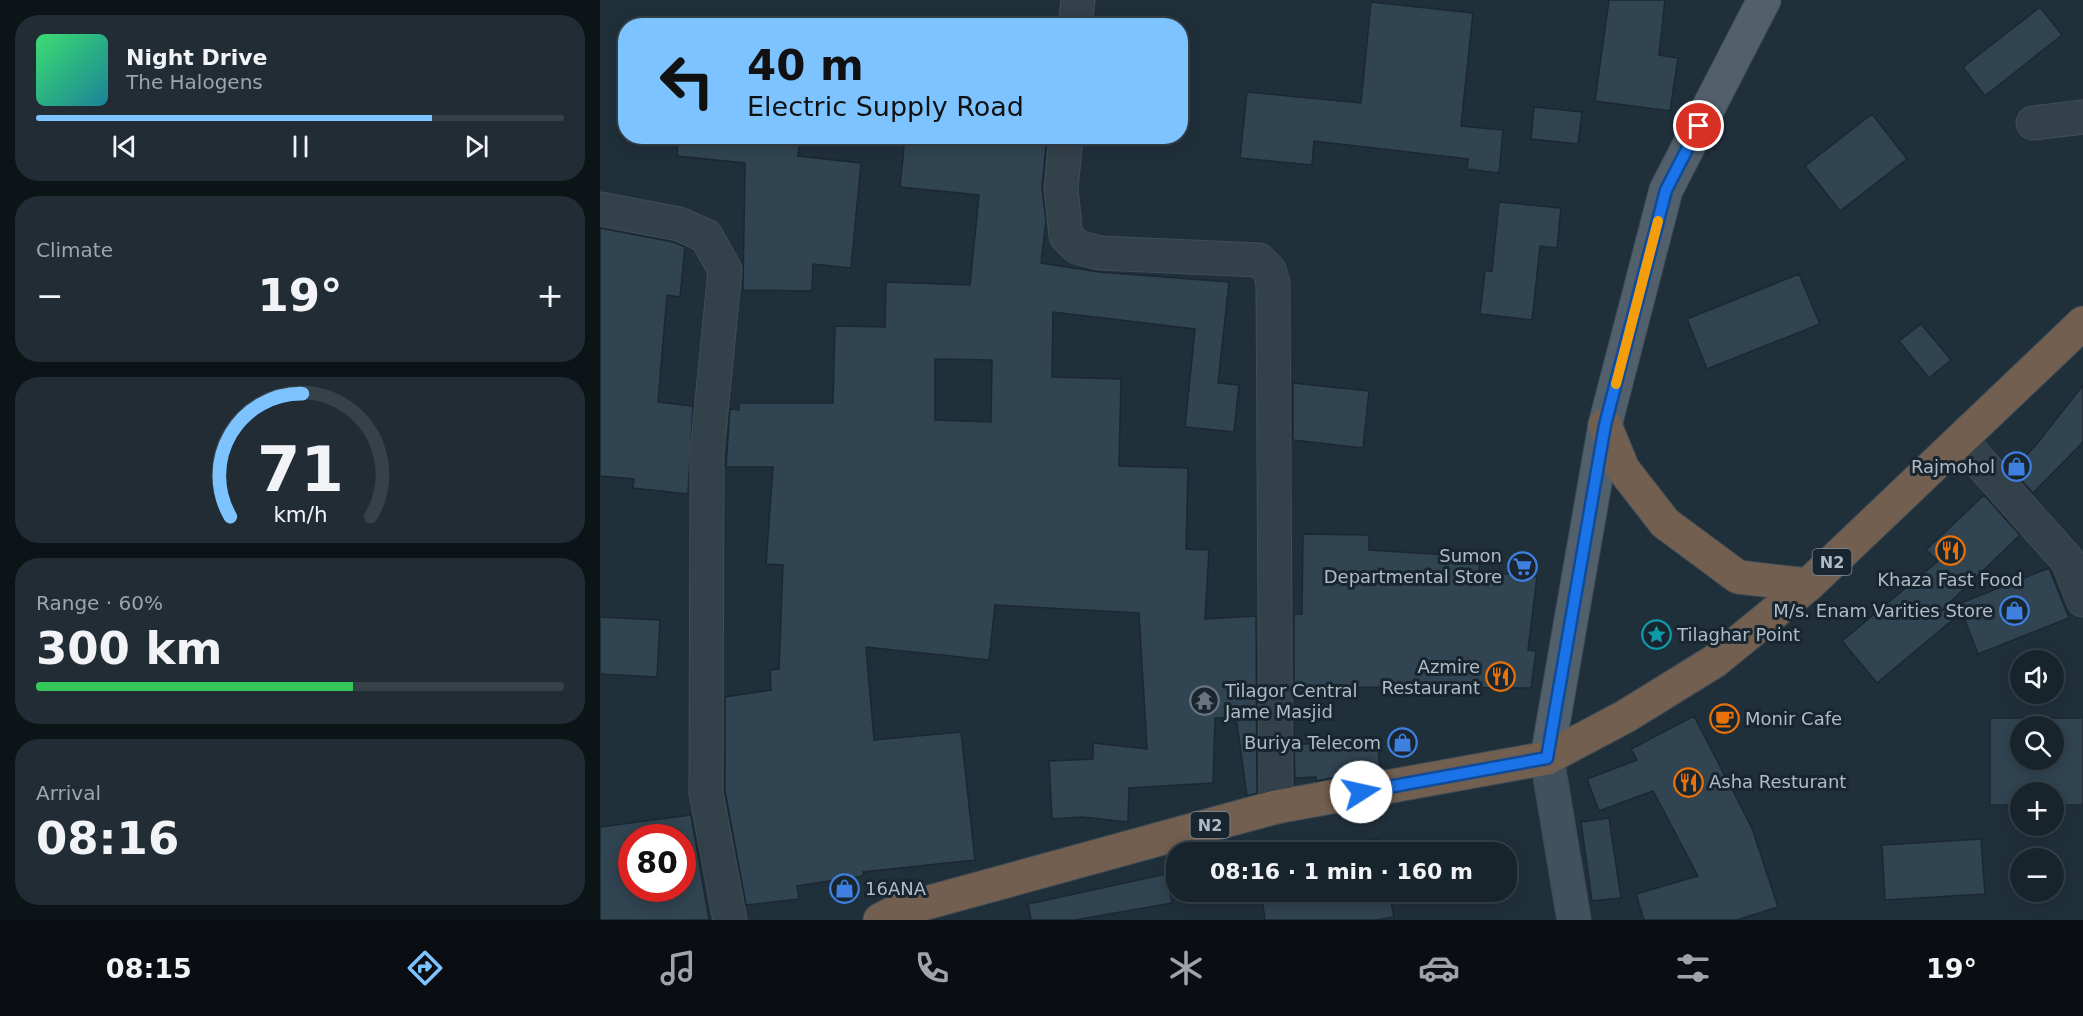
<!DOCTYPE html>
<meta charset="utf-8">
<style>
body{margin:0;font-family:"DejaVu Sans",sans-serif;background:#212c34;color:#f1f3f6;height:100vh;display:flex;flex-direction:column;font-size:22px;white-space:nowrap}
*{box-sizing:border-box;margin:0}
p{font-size:20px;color:#9fa4a9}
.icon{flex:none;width:33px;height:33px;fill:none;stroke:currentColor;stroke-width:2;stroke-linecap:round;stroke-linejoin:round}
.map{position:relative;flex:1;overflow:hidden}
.side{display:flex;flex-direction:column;gap:15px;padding:15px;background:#0d1418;width:600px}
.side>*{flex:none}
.guide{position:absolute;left:18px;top:18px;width:570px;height:126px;border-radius:24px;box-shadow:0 3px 15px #0003,0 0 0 2px #364148;background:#7cc3ff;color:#111;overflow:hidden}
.controls{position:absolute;left:1410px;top:650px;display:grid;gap:12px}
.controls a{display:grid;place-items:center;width:54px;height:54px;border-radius:50%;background:#18242c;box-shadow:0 3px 15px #0003,0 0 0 2px #364148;font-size:30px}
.speed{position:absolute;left:18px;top:824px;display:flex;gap:12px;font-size:30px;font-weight:700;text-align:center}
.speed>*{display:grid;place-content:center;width:78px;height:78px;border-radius:50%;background:#18242c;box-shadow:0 3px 15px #0003,0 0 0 2px #364148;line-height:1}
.speed .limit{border:9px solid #d22;background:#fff;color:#111}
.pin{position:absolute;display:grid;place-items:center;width:51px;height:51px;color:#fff;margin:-26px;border:3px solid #fff;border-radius:50%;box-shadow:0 2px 6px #0007}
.me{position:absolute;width:66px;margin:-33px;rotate:80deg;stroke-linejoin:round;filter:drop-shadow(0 0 4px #0008)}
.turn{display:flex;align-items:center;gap:21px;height:126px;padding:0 30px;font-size:27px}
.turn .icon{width:78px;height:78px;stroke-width:2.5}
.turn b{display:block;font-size:42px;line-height:51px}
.big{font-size:45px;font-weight:700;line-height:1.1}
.side .card{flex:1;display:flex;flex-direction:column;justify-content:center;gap:9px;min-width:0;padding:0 21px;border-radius:24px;background:#212c34}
.side .dial{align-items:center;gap:0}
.dial svg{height:156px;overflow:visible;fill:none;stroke:#364148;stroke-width:7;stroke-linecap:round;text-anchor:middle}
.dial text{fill:#f1f3f6;stroke:none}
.song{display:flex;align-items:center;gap:18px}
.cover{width:72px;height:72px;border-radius:9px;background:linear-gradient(135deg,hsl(140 70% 55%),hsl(190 70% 35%))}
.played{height:6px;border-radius:3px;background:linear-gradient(90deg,#7cc3ff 75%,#364148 75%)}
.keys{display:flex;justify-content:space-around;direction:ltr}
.heat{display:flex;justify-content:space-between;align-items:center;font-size:33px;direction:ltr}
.charge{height:9px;border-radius:4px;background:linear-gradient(90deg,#34c759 60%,#364148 0)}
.trip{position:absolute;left:566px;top:842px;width:351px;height:60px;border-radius:24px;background:#18242c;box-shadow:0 3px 15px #0003,0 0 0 2px #364148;font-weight:700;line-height:60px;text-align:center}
.dock{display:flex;height:96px;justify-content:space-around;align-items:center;background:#0a0e12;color:#9fa4a9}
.dock .icon{width:42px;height:42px}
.dock .current{color:#7cc3ff}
.dock b{font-size:27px;color:#f1f3f6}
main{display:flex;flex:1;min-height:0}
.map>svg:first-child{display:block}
.building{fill:#314452;stroke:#1b2832;stroke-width:1.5;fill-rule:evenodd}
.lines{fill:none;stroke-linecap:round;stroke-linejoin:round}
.street-casing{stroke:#404d57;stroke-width:35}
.secondary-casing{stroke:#404d57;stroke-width:35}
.primary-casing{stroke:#404d57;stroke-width:35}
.highway-casing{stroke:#3e4c56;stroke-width:35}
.street{stroke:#33414b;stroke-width:33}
.secondary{stroke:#41515e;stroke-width:33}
.primary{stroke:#51606b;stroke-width:33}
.highway{stroke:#725f50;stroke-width:33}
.route-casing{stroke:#114b97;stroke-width:15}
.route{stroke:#1a73e8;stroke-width:10}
.slow{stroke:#f59e0b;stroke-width:10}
.labels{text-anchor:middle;stroke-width:6;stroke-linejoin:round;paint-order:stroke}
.shield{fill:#192630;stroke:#818f9a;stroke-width:1.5}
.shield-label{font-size:16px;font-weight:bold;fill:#aebcc7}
.poi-label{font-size:18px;fill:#aebcc7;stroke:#192630;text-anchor:end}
</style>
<main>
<section class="side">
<div class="card">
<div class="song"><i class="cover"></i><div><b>Night Drive</b><p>The Halogens</p></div></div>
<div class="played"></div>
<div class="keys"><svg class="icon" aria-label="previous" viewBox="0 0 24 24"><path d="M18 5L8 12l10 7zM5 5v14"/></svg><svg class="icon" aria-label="pause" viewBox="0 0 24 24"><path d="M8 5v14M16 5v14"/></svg><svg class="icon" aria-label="next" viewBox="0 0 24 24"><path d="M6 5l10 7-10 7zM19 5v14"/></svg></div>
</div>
<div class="card"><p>Climate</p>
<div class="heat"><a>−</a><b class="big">19°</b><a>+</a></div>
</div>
<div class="card dial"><svg viewBox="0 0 100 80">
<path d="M14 69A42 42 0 1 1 86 69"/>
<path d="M14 69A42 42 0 0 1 51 6" stroke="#7cc3ff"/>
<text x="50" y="56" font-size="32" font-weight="700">71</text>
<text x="50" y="72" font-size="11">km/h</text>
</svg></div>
<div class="card"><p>Range · 60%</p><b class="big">300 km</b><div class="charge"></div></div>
<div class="card"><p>Arrival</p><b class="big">08:16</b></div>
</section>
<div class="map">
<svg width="1483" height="920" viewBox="0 0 1483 920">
<rect width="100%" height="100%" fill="#20303b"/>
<path class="building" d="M1009 0H1065L1059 55 1078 58 1070 111 995 101Z
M771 2 873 13 861 126 903 130 899 173 867 169 868 159 714 141 712 165 640 158 647 92 761 103Z
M1440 7 1462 35 1385 96 1363 67Z
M934 107 982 112 978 144 931 139Z
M1272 114 1307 159 1240 211 1205 166Z
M78 136H200L198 156 261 163 251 268 213 264 212 291 143 290 145 163 77 156Z
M305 136H447L442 187 446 221 441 263 499 272 629 282 618 383 639 385 634 432 585 427 595 329 453 312 452 377 521 379 519 466 588 468 586 549 609 550 605 619 656 616 657 793 647 796 636 717 615 718 613 783 529 788 528 822 482 817 452 819 449 761 493 759V743L547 749 539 613 395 605 389 660 266 647 274 740 361 732 375 860 263 872V876L197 886 199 899 146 905 125 791V697L171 690 170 670 179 669 183 565 166 564 173 467H126L130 409 139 410V403H233L235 326 285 327 286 282 370 285 379 195 300 187ZM335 359 392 360 391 422 335 420Z
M899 202 961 208 957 248 940 246 932 320 880 314 885 271H892Z
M0 228 73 242 85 247 80 297 67 295 58 402 93 406 88 494 33 488 34 479 0 476Z
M1199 274 1220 324 1107 369 1087 319Z
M1321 324 1351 360 1329 378 1299 341Z
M693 383 769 391 763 448 693 440Z
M1483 385V442L1433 493 1412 470 1436 445Z
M1384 495 1420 535 1341 611 1449 568 1469 618 1378 654 1362 612 1277 683 1242 641 1338 561 1326 550Z
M703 534 769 535V550L880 557 879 571 937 577 928 650 936 651 931 688 694 687V614H702Z
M0 617 60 620 57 677 0 674Z
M1094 716 1152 828 1178 907 1137 920H1044L1036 894 1098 876 1053 791 999 811 987 779 1037 760 1031 749Z
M1390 718H1483V805H1454V792H1420V805H1390ZM1420 726H1454V759H1420Z
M777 738 780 769 716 781V777L695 778 694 745Z
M91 815 109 920H0V827ZM32 837H82V888H32Z
M1009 818 1021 898 992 901 981 822Z
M778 839 781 852H708Z
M1381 839 1385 894 1285 900 1282 845Z
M566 874 572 903 475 920H431L428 904Z
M661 891H789L794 917 776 920H665Z"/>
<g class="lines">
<defs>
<path id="street" d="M475 26 478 0
M1433 123 1483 117
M466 136 461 189 466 236 477 247 500 253 659 260 669 270 673 283 676 807
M0 209 79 224 106 236 125 270 107 452 106 793 130 920
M1361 441 1468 561 1483 600"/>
<path id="secondary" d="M947 758 974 920"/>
<path id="primary" d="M947 758 1005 425 1066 190 1164 0"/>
<path id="highway" d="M1005 425 1023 469 1065 523 1138 577 1208 585
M280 920 297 911 676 807 947 758 1026 716 1115 661 1208 585 1483 323"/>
</defs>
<use href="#street" class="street-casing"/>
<use href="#secondary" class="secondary-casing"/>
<use href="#primary" class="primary-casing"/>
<use href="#highway" class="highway-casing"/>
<use href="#street" class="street"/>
<use href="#secondary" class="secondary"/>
<use href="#primary" class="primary"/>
<use href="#highway" class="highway"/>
</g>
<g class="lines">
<defs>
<path id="route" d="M761 792 947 758 1005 425 1066 190 1099 126"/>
</defs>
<use href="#route" class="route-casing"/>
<use href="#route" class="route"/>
<path class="slow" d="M1016 384 1058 221"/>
</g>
<defs>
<symbol id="shop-ring" viewBox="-11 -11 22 22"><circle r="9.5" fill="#192630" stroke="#3f7fe0" stroke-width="1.5"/><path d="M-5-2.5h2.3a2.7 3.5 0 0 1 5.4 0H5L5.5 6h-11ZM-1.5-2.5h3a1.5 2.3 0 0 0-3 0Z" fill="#3f7fe0"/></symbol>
<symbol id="restaurant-ring" viewBox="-11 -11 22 22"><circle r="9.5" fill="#192630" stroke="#e8710a" stroke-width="1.5"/><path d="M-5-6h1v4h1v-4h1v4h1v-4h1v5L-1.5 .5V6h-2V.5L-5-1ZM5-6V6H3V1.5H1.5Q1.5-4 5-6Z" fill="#e8710a"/></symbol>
<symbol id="supermarket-ring" viewBox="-11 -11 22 22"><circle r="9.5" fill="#192630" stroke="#3f7fe0" stroke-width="1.5"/><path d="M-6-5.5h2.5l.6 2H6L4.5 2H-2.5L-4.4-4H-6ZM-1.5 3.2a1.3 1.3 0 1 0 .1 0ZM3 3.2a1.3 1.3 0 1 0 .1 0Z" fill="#3f7fe0"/></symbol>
<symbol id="sight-ring" viewBox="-11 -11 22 22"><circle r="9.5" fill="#192630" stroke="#0f9aa8" stroke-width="1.5"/><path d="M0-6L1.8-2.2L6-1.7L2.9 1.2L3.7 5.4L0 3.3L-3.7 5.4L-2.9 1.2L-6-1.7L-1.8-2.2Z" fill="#0f9aa8"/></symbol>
<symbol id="temple-ring" viewBox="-11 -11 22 22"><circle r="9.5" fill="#192630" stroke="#6b7280" stroke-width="1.5"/><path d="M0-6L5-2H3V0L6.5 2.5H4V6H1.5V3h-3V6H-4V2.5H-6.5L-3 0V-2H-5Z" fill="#6b7280"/></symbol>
<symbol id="cafe-ring" viewBox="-11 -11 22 22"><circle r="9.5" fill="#192630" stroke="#e8710a" stroke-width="1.5"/><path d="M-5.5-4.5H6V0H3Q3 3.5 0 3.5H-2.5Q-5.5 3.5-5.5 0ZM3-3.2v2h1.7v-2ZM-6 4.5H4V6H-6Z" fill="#e8710a"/></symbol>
</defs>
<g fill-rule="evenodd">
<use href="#shop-ring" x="1400" y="450" width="33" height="33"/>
<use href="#restaurant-ring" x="1334" y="534" width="33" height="33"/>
<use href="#supermarket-ring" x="906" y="550" width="33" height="33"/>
<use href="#shop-ring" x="1398" y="594" width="33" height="33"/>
<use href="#sight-ring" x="1040" y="618" width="33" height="33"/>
<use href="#restaurant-ring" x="884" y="660" width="33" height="33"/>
<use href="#temple-ring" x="588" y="684" width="33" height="33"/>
<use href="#cafe-ring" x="1108" y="702" width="33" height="33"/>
<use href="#shop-ring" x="786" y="726" width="33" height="33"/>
<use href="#restaurant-ring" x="1072" y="766" width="33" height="33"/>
<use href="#shop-ring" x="228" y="872" width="33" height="33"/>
</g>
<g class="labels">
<g class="shield">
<rect x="1212.5" y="549" width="39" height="26" rx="4.5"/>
<rect x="590.5" y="812" width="39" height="26" rx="4.5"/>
</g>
<g class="shield-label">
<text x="1232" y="568">N2</text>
<text x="610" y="831">N2</text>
</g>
<g class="poi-label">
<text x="1395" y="473">Rajmohol</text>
<text x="902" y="562">Sumon<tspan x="902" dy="21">Departmental Store</tspan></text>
<text x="1350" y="586" text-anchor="middle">Khaza Fast Food</text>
<text x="1393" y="617">M/s. Enam Varities Store</text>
<text x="1077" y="641" text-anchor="start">Tilaghar Point</text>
<text x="880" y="673">Azmire<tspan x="880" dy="21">Restaurant</tspan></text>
<text x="625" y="697" text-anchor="start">Tilagor Central<tspan x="625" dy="21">Jame Masjid</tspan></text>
<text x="1145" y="725" text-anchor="start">Monir Cafe</text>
<text x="781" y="749">Buriya Telecom</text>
<text x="1109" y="788" text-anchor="start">Asha Resturant</text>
<text x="265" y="895" text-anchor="start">16ANA</text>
</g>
</g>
</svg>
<div class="controls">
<a><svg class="icon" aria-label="sound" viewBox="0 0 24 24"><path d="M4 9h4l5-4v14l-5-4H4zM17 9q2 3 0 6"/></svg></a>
<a><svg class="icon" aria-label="search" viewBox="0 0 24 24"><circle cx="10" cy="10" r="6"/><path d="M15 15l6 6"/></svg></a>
<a>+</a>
<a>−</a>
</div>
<div class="speed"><div class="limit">80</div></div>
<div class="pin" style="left:1099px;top:126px;background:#d93025"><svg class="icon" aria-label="arrive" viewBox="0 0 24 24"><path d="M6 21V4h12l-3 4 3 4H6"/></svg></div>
<svg class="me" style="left:761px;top:792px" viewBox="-20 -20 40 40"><circle r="19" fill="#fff"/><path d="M0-13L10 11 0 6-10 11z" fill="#1a73e8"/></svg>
<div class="trip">08:16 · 1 min · 160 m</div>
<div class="guide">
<div class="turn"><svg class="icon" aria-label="left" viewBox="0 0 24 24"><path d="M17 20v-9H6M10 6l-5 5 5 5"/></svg><div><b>40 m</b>Electric Supply Road</div></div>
</div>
</div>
</main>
<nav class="dock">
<b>08:15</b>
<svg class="icon current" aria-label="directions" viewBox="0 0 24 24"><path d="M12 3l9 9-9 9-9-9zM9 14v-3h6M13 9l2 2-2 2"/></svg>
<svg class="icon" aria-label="music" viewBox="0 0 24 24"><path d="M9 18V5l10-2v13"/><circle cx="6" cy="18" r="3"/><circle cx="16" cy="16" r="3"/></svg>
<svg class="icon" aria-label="phone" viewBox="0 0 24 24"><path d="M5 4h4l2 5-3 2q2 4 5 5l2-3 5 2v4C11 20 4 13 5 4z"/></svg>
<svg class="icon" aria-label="climate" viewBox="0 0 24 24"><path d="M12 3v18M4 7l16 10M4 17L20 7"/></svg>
<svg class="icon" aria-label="car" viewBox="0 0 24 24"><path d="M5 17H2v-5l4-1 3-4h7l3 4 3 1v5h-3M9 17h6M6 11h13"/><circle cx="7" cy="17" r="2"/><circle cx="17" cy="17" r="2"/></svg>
<svg class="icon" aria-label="filters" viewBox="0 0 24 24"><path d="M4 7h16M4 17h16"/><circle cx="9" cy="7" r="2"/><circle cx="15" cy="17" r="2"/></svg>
<b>19°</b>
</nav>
